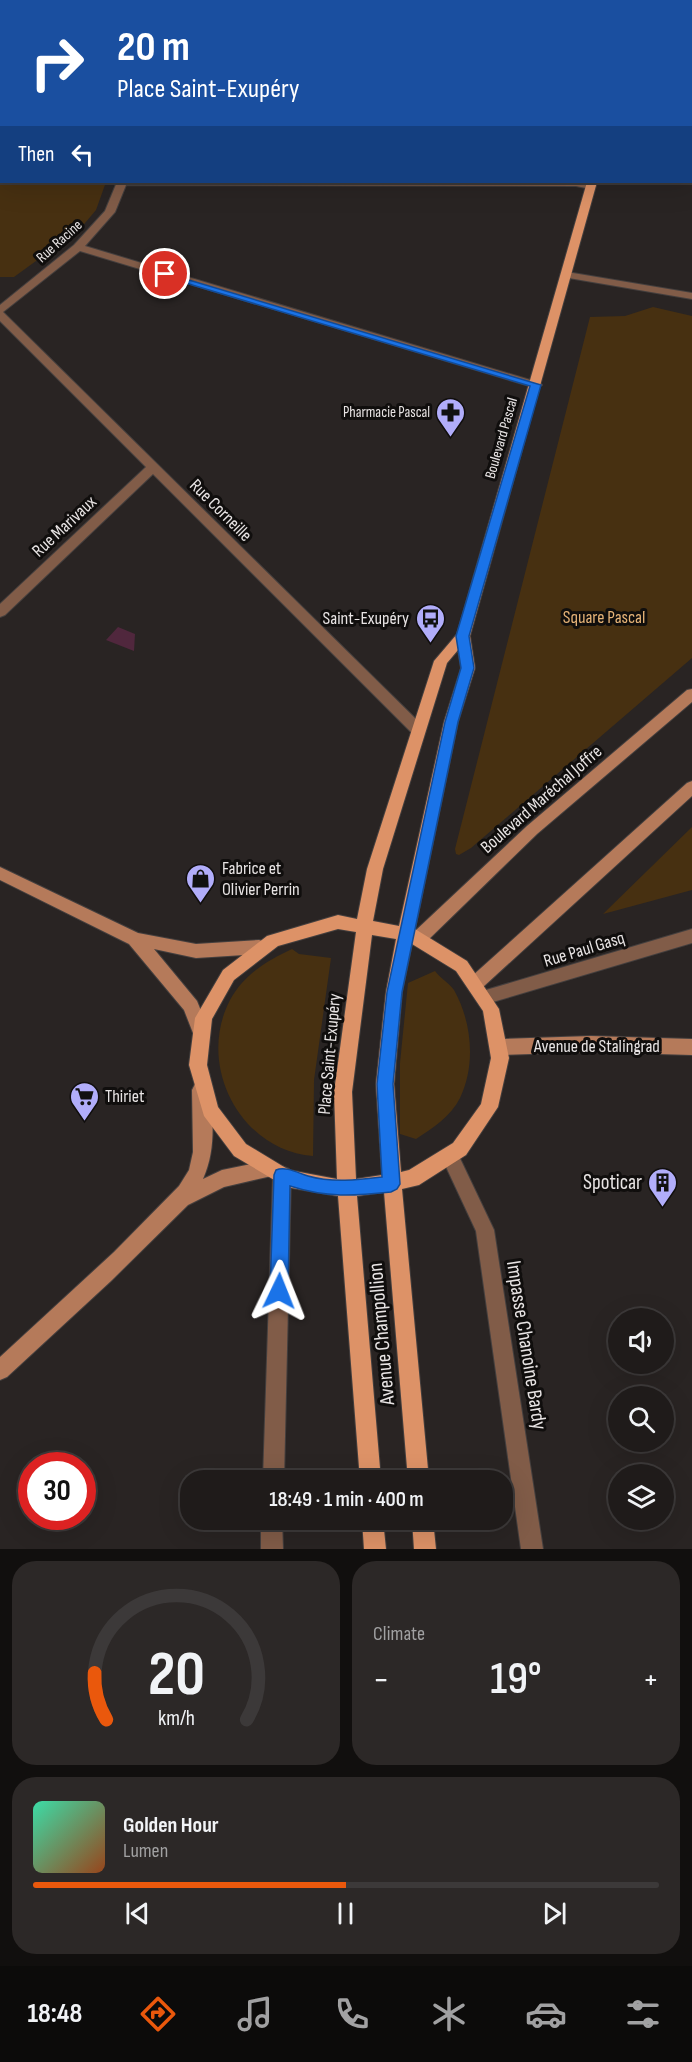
<!DOCTYPE html>
<meta charset="utf-8">
<style>
body{margin:0;font-family:"Sofia Sans Condensed",sans-serif;background:#2c2827;color:#f1f3f6;height:100vh;display:flex;flex-direction:column;font-size:22px;white-space:nowrap}
*{box-sizing:border-box;margin:0}
p{font-size:20px;color:#a1a1a2}
.icon{flex:none;width:33px;height:33px;fill:none;stroke:currentColor;stroke-width:2;stroke-linecap:round;stroke-linejoin:round}
.map{position:relative;height:1549px;overflow:hidden}
.drawer{display:flex;flex-direction:column;gap:12px;padding:12px;background:#110f0e;flex:1}
.drawer>*{flex:none}
.top-card{position:absolute;left:0px;top:0px;width:693px;height:183px;box-shadow:0 6px 24px #0002,0 0 0 2px #3c3939;background:#1a4fa0;color:#fff;overflow:hidden}
.controls{position:absolute;left:608px;top:1308px;display:grid;gap:12px}
.controls a{display:grid;place-items:center;width:66px;height:66px;border-radius:50%;background:#1f1b1a;box-shadow:0 6px 24px #0002,0 0 0 2px #3c3939;font-size:30px}
.speed{position:absolute;left:18px;top:1452px;display:flex;gap:12px;font-size:30px;font-weight:700;text-align:center}
.speed>*{display:grid;place-content:center;width:78px;height:78px;border-radius:50%;background:#1f1b1a;box-shadow:0 6px 24px #0002,0 0 0 2px #3c3939;line-height:1}
.speed .limit{border:9px solid #d22;background:#fff;color:#111}
.pin{position:absolute;display:grid;place-items:center;width:51px;height:51px;color:#fff;margin:-26px;border:3px solid #fff;border-radius:50%;box-shadow:0 2px 6px #0007}
.me{position:absolute;width:66px;margin:-33px;rotate:2deg;stroke-linejoin:round;filter:drop-shadow(0 0 4px #0008)}
.turn{display:flex;align-items:center;gap:21px;height:126px;padding:0 18px;font-size:27px}
.turn .icon{width:78px;height:78px;stroke-width:2.5}
.turn b{display:block;font-size:42px;line-height:51px}
.then{display:flex;align-items:center;height:57px;padding:0 18px;background:#0003;gap:12px;font-size:22px}
.big{font-size:45px;font-weight:600;line-height:1.1}
.drawer .card{flex:1;display:flex;flex-direction:column;justify-content:center;gap:9px;min-width:0;padding:0 21px;border-radius:24px;background:#2c2827}
.drawer .dial{align-items:center;gap:0}
.dial svg{height:156px;overflow:visible;fill:none;stroke:#3c3939;stroke-width:7;stroke-linecap:round;text-anchor:middle}
.dial text{fill:#f1f3f6;stroke:none}
.song{display:flex;align-items:center;gap:18px}
.cover{width:72px;height:72px;border-radius:9px;background:linear-gradient(135deg,hsl(160 70% 55%),hsl(20 70% 35%))}
.played{height:6px;border-radius:3px;background:linear-gradient(90deg,#ea580c 50%,#3c3939 50%)}
.keys{display:flex;justify-content:space-around;direction:ltr}
.heat{display:flex;justify-content:space-between;align-items:center;font-size:33px;direction:ltr}
.drawer .tiles{flex:1;display:grid;gap:12px;grid-template-columns:1fr 1fr}
.card:last-child{grid-column:span 2}
.trip{position:absolute;left:180px;top:1470px;width:333px;height:60px;border-radius:24px;background:#1f1b1a;box-shadow:0 6px 24px #0002,0 0 0 2px #3c3939;font-weight:600;line-height:60px;text-align:center}
.dock{display:flex;height:96px;justify-content:space-around;align-items:center;background:#0c0b0a;color:#a1a1a2}
.dock .icon{width:42px;height:42px}
.dock .selected{color:#ea580c}
.dock b{font-size:27px;color:#f1f3f6}
.map>svg:first-child{display:block}
.green{fill:#473011}
.water{fill:#50273d}
.lines{fill:none;stroke-linecap:round;stroke-linejoin:round}
.street-casing{stroke:#443f3e;stroke-width:2}
.secondary-casing{stroke:#443f3e;stroke-width:2}
.primary-casing{stroke:#443f3e;stroke-width:2}
.street{fill:#815c48;fill-rule:evenodd}
.secondary{fill:#b57a5a;fill-rule:evenodd}
.primary{fill:#dd9267;fill-rule:evenodd}
.route{fill:#1a73e8;stroke:#114b97;stroke-width:1.5}
.labels{text-anchor:middle;stroke-width:6;stroke-linejoin:round;paint-order:stroke}
.far-street-label{font-size:15px;fill:#e8e4e4;stroke:#100e0d}
.far-poi-label{font-size:15px;fill:#e8e4e4;stroke:#100e0d;text-anchor:end}
.street-label{font-size:18px;fill:#e8e4e4;stroke:#100e0d}
.park-label{font-size:18px;fill:#e6b377;stroke:#100e0d}
.poi-label{font-size:18px;fill:#e8e4e4;stroke:#100e0d;text-anchor:start}
.near-poi-label{font-size:21px;fill:#e8e4e4;stroke:#100e0d;text-anchor:end}
.near-street-label{font-size:21px;fill:#e8e4e4;stroke:#100e0d}
</style>
<div class="map">
<svg width="692" height="1549" viewBox="0 0 692 1549">
<rect width="100%" height="100%" fill="#292423"/>
<path class="green" d="M0 163 2 182H106L96 210 80 229 14 277H0Z
M653 307 692 316V658L471 848 459 855 456 854 455 849 590 317 625 316Z
M692 827V890L603 914Z
M292 949 299 954 331 958 314 1080 313 1156C240 1150 196 1065 230 1000 244 974 267 961 292 949Z
M435 971C440 978 449 983 454 990 472 1022 476 1065 460 1098 451 1116 433 1128 416 1139L400 1134V1063L408 983Z"/>
<path class="water" d="M118 627 135 634 134 651 106 640Z"/>
<g class="lines">
<defs>
<path id="street" d="M147 0H155V2H147Z
M522 0H541L543 2H523Z
M577 0H585L576 2Z
M0 150H2V156H0Z
M117 182H583L596 186 591 189 576 186 126 185 115 212 85 246 540 383 542 385 536 388 80 251 3 312 423 726 425 730 423 734H413L153 474 5 615 0 617V604L146 467 0 321V305L74 245 105 211Z
M567 272 692 293V299L563 277 562 275Z
M692 929V943L486 1004 480 1002 478 997 480 992 486 990Z
M450 1148 456 1150 494 1230 543 1549H521L476 1231 441 1156 444 1150Z
M282 1166 289 1169 291 1175 284 1480H263L273 1175 275 1169Z
M261 1520H282L283 1549H261Z"/>
<path id="secondary" d="M692 689V702L537 834 426 942 420 944 414 942 412 937 414 932 527 826 687 690Z
M692 781V796L483 987 477 989 471 987 469 982 471 977 687 783Z
M0 867 138 933 196 944 259 940 265 942 267 947 265 952 259 954 196 958 154 949 197 1001 208 1028 205 1033 199 1035 193 1033 184 1010 129 944 0 880Z
M591 1036 692 1039V1055L591 1052 501 1055 495 1052 492 1047 495 1042 501 1039Z
M201 1082 207 1084 210 1090C213 1121 216 1150 203 1179L222 1170 270 1160 276 1163 279 1169 276 1175 224 1187 188 1205 111 1281 7 1377 0 1380V1357L114 1252 179 1186 189 1170 193 1152 192 1090 195 1084Z"/>
<path id="primary" d="M640 0H648V2H640Z
M587 182H597L470 636 475 668 458 722 415 929 467 961 499 1009 509 1058 498 1107 466 1155 419 1185 402 1189 429 1480H408L384 1192 357 1196 381 1480H360L338 1196 286 1187 234 1156 204 1116 189 1065 195 1018 223 970 267 936 338 915 357 919 367 869 434 661 457 634ZM458 650 461 668 444 722 399 926 373 921 383 869 447 663ZM338 929 356 932 334 1092 337 1179 289 1170 246 1144 218 1107 207 1065 212 1019 234 980 278 946ZM372 935 396 939 386 992 376 1084 382 1175 356 1179 352 1092ZM412 944 456 971 483 1011 491 1058 481 1104 453 1143 409 1170 401 1172 394 1084 402 992Z
M362 1520H383L386 1549H364Z
M412 1520H433L436 1549H414Z"/>
</defs>
<use href="#street" class="street-casing"/>
<use href="#secondary" class="secondary-casing"/>
<use href="#primary" class="primary-casing"/>
<use href="#street" class="street"/>
<use href="#secondary" class="secondary"/>
<use href="#primary" class="primary"/>
</g>
<path class="route" d="M162 272 541 385 469 636 474 668 458 722 402 992 393 1084 400 1184 397 1189 391 1192C354 1196 327 1198 290 1186L288 1291 285 1297 279 1299 273 1297 270 1291 274 1175 276 1170C286 1166 298 1173 308 1176 332 1183 358 1180 382 1177L377 1084 387 992 445 722 461 668 456 636 530 386 162 276Z"/>
<defs>
<symbol id="pharmacy-pin" viewBox="-11 -11 22 30"><path d="M0 17L-7.5 6A9.5 9.5 0 1 1 7.5 6Z" fill="#b1adfa" stroke="#100e0d"/><path d="M-2-6h4v4h4v4h-4v4h-4v-4h-4v-4h4Z" fill="#111"/></symbol>
<symbol id="bus-pin" viewBox="-11 -11 22 30"><path d="M0 17L-7.5 6A9.5 9.5 0 1 1 7.5 6Z" fill="#b1adfa" stroke="#100e0d"/><path d="M-5-6H5V4H4V6H2V4H-2V6H-4V4H-5ZM-3.5-4V0h7V-4ZM-3.5 1.2v1.5H-2V1.2ZM2 1.2v1.5H3.5V1.2Z" fill="#111"/></symbol>
<symbol id="shop-pin" viewBox="-11 -11 22 30"><path d="M0 17L-7.5 6A9.5 9.5 0 1 1 7.5 6Z" fill="#b1adfa" stroke="#100e0d"/><path d="M-5-2.5h2.3a2.7 3.5 0 0 1 5.4 0H5L5.5 6h-11ZM-1.5-2.5h3a1.5 2.3 0 0 0-3 0Z" fill="#111"/></symbol>
<symbol id="supermarket-pin" viewBox="-11 -11 22 30"><path d="M0 17L-7.5 6A9.5 9.5 0 1 1 7.5 6Z" fill="#b1adfa" stroke="#100e0d"/><path d="M-6-5.5h2.5l.6 2H6L4.5 2H-2.5L-4.4-4H-6ZM-1.5 3.2a1.3 1.3 0 1 0 .1 0ZM3 3.2a1.3 1.3 0 1 0 .1 0Z" fill="#111"/></symbol>
<symbol id="building-pin" viewBox="-11 -11 22 30"><path d="M0 17L-7.5 6A9.5 9.5 0 1 1 7.5 6Z" fill="#b1adfa" stroke="#100e0d"/><path d="M-4-6H4V6H1V3H-1V6H-4ZM-2.5-4.3h1.7v1.8h-1.7ZM.8-4.3h1.7v1.8H.8ZM-2.5-1h1.7V.8h-1.7ZM.8-1h1.7V.8H.8Z" fill="#111"/></symbol>
</defs>
<g fill-rule="evenodd">
<use href="#pharmacy-pin" x="434" y="396" width="33" height="45"/>
<use href="#bus-pin" x="414" y="602" width="33" height="45"/>
<use href="#shop-pin" x="184" y="862" width="33" height="45"/>
<use href="#supermarket-pin" x="68" y="1080" width="33" height="45"/>
<use href="#building-pin" x="646" y="1166" width="33" height="45"/>
</g>
<g class="labels">
<g class="far-street-label">
<text transform="translate(59 241) rotate(-42)" y="5">Rue Racine</text>
<text transform="translate(501 438) rotate(-74)" y="5">Boulevard Pascal</text>
</g>
<g class="far-poi-label">
<text x="430" y="417">Pharmacie Pascal</text>
</g>
<g class="street-label">
<text transform="translate(221 510) rotate(45)" y="6">Rue Corneille</text>
<text transform="translate(64 526) rotate(-43)" y="6">Rue Marivaux</text>
<text transform="translate(541 799) rotate(-41)" y="6">Boulevard Maréchal Joffre</text>
<text transform="translate(584 949) rotate(-17)" y="6">Rue Paul Gasq</text>
<text x="597" y="1052">Avenue de Stalingrad</text>
<text transform="translate(329 1054) rotate(-85)" y="6">Place Saint-Exupéry</text>
</g>
<g class="park-label">
<text x="604" y="623">Square Pascal</text>
</g>
<g class="poi-label">
<text x="409" y="624" text-anchor="end">Saint-Exupéry</text>
<text x="222" y="874">Fabrice et<tspan x="222" dy="21">Olivier Perrin</tspan></text>
<text x="105" y="1102">Thiriet</text>
</g>
<g class="near-poi-label">
<text x="642" y="1189">Spoticar</text>
</g>
<g class="near-street-label">
<text transform="translate(381 1334) rotate(-95)" y="7">Avenue Champollion</text>
<text transform="translate(527 1345) rotate(81)" y="7">Impasse Chanoine Bardy</text>
</g>
</g>
</svg>
<div class="controls">
<a><svg class="icon" aria-label="sound" viewBox="0 0 24 24"><path d="M4 9h4l5-4v14l-5-4H4zM17 9q2 3 0 6"/></svg></a>
<a><svg class="icon" aria-label="search" viewBox="0 0 24 24"><circle cx="10" cy="10" r="6"/><path d="M15 15l6 6"/></svg></a>
<a><svg class="icon" aria-label="layers" viewBox="0 0 24 24"><path d="M12 4l9 5-9 5-9-5zM3 14l9 5 9-5"/></svg></a>
</div>
<div class="speed"><div class="limit">30</div></div>
<div class="pin" style="left:165px;top:274px;background:#d93025"><svg class="icon" aria-label="arrive" viewBox="0 0 24 24"><path d="M6 21V4h12l-3 4 3 4H6"/></svg></div>
<svg class="me" style="left:279px;top:1291px" viewBox="-20 -20 40 40"><path d="M0-17L14 15 0 8-14 15z" fill="#1a73e8" stroke="#fff" stroke-width="4"/></svg>
<div class="trip">18:49 · 1 min · 400 m</div>
<div class="top-card">
<div class="turn"><svg class="icon" aria-label="right" viewBox="0 0 24 24"><path d="M7 20v-9h11M14 6l5 5-5 5"/></svg><div><b>20 m</b>Place Saint-Exupéry</div></div>
<div class="then">Then<svg class="icon" aria-label="left" viewBox="0 0 24 24"><path d="M17 20v-9H6M10 6l-5 5 5 5"/></svg></div>
</div>
</div>
<section class="drawer">
<div class="tiles">
<div class="card dial"><svg viewBox="0 0 100 80">
<path d="M14 69A42 42 0 1 1 86 69"/>
<path d="M14 69A42 42 0 0 1 8 45" stroke="#ea580c"/>
<text x="50" y="56" font-size="32" font-weight="700">20</text>
<text x="50" y="72" font-size="11">km/h</text>
</svg></div>
<div class="card"><p>Climate</p>
<div class="heat"><a>−</a><b class="big">19°</b><a>+</a></div>
</div>
<div class="card">
<div class="song"><i class="cover"></i><div><b>Golden Hour</b><p>Lumen</p></div></div>
<div class="played"></div>
<div class="keys"><svg class="icon" aria-label="previous" viewBox="0 0 24 24"><path d="M18 5L8 12l10 7zM5 5v14"/></svg><svg class="icon" aria-label="pause" viewBox="0 0 24 24"><path d="M8 5v14M16 5v14"/></svg><svg class="icon" aria-label="next" viewBox="0 0 24 24"><path d="M6 5l10 7-10 7zM19 5v14"/></svg></div>
</div>
</div>
</section>
<nav class="dock">
<b>18:48</b>
<svg class="icon selected" aria-label="directions" viewBox="0 0 24 24"><path d="M12 3l9 9-9 9-9-9zM9 14v-3h6M13 9l2 2-2 2"/></svg>
<svg class="icon" aria-label="music" viewBox="0 0 24 24"><path d="M9 18V5l10-2v13"/><circle cx="6" cy="18" r="3"/><circle cx="16" cy="16" r="3"/></svg>
<svg class="icon" aria-label="phone" viewBox="0 0 24 24"><path d="M5 4h4l2 5-3 2q2 4 5 5l2-3 5 2v4C11 20 4 13 5 4z"/></svg>
<svg class="icon" aria-label="climate" viewBox="0 0 24 24"><path d="M12 3v18M4 7l16 10M4 17L20 7"/></svg>
<svg class="icon" aria-label="car" viewBox="0 0 24 24"><path d="M5 17H2v-5l4-1 3-4h7l3 4 3 1v5h-3M9 17h6M6 11h13"/><circle cx="7" cy="17" r="2"/><circle cx="17" cy="17" r="2"/></svg>
<svg class="icon" aria-label="filters" viewBox="0 0 24 24"><path d="M4 7h16M4 17h16"/><circle cx="9" cy="7" r="2"/><circle cx="15" cy="17" r="2"/></svg>
</nav>
